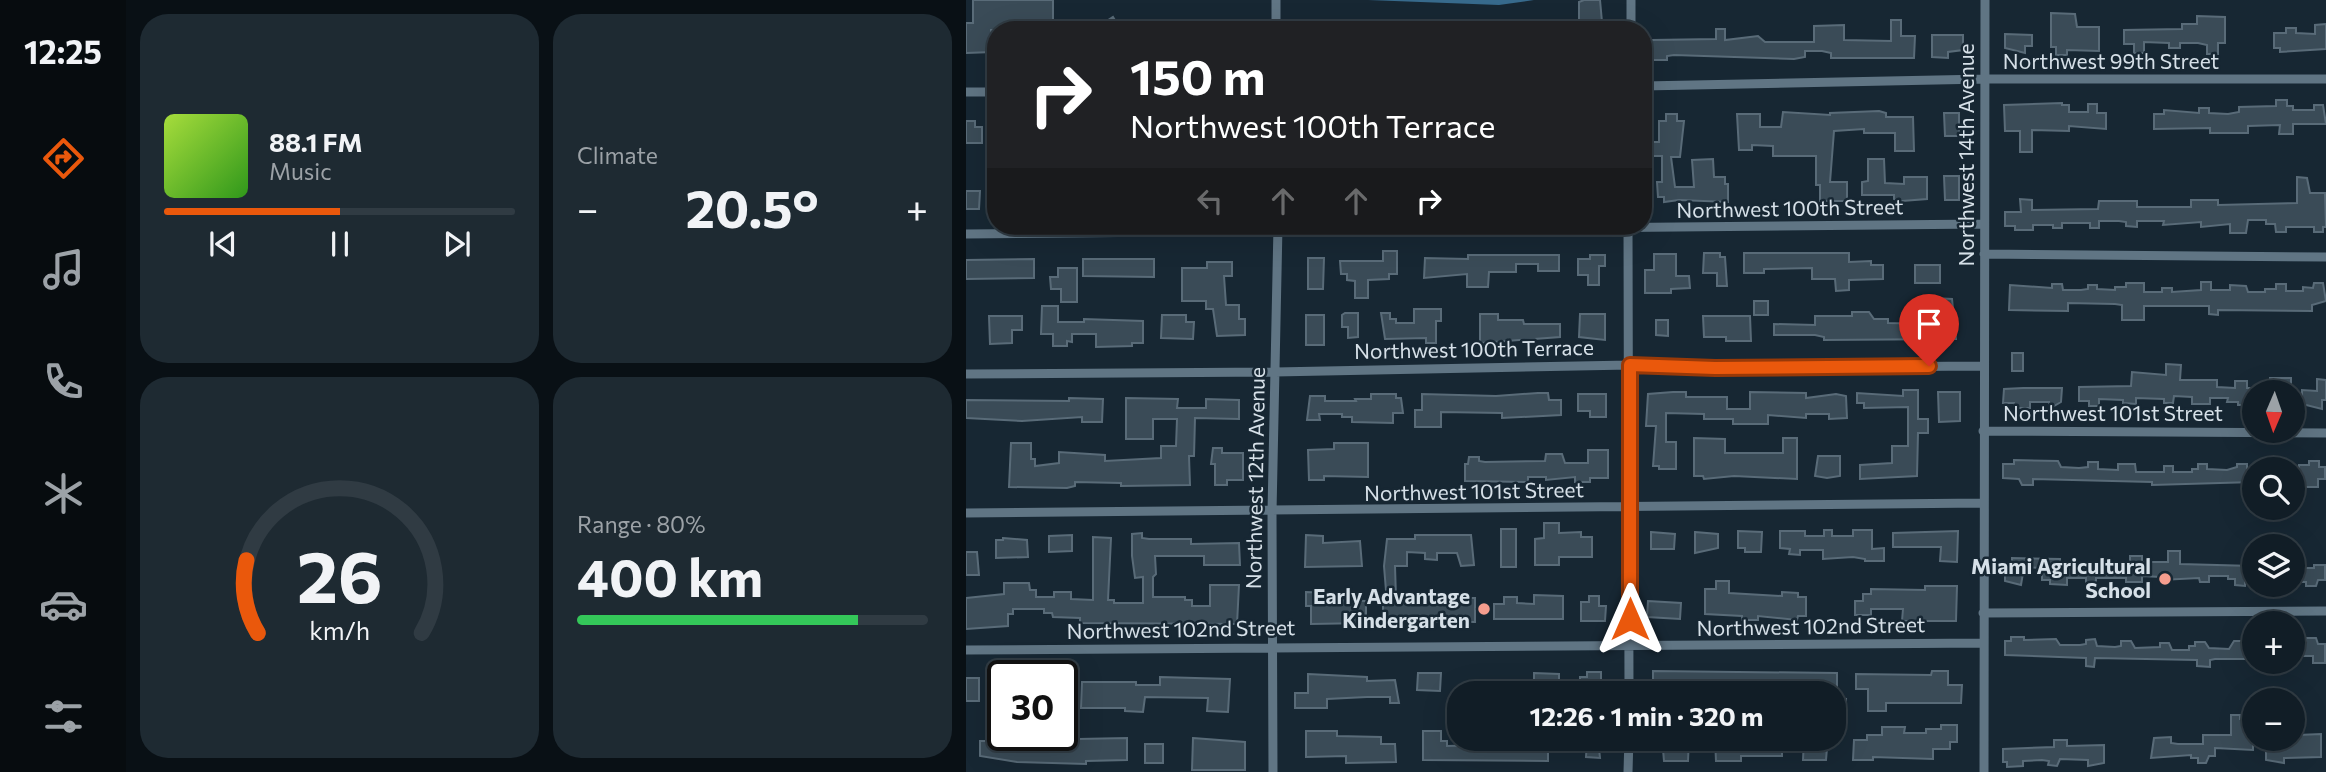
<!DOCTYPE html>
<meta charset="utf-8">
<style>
body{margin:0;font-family:Commissioner,sans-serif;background:#1e2a32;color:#f1f3f6;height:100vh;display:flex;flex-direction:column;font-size:26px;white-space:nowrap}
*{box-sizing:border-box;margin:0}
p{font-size:23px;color:#9ca2a7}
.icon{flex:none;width:38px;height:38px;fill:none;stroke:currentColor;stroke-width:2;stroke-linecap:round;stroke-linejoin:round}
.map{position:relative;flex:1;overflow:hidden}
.side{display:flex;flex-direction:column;gap:14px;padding:14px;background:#091015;width:840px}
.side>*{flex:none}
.banner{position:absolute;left:21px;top:21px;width:665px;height:214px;border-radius:28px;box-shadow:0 7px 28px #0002,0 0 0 2px #303b43;background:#202124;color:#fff;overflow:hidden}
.needle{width:46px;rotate:182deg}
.buttons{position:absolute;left:1276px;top:380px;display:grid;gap:14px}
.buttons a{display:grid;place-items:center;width:63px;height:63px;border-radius:50%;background:#111d26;box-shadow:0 7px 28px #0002,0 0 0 2px #303b43;font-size:35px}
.speed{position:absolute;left:21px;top:660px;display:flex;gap:14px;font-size:35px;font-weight:700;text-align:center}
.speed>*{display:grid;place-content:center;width:91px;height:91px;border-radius:50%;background:#111d26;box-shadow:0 7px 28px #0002,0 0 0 2px #303b43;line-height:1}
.speed .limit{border:4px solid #111;border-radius:10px;background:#fff;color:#111}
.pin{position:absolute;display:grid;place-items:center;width:60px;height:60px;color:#fff;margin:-72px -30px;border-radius:50% 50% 50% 0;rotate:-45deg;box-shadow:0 0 7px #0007}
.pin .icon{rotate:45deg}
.me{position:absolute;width:77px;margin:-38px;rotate:0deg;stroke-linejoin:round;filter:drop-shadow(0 0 5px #0008)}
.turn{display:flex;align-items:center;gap:24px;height:147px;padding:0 28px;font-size:32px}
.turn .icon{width:91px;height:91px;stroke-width:2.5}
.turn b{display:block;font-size:49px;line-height:60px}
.lanes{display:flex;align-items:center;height:66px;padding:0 28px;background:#0003;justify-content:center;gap:35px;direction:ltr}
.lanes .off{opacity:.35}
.big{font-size:52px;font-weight:700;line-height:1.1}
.side .widget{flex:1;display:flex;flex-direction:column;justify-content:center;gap:10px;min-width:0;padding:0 24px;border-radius:28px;background:#1e2a32}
.side .dial{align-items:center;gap:0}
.dial svg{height:182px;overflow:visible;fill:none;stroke:#303b43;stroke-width:7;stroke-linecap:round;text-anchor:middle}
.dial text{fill:#f1f3f6;stroke:none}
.song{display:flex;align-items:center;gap:21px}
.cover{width:84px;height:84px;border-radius:10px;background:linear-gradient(135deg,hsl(80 70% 55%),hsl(110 70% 35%))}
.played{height:7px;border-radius:4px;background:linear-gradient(90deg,#ea580c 50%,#303b43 50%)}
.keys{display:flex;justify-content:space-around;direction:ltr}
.heat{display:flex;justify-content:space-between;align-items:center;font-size:38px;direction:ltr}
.charge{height:10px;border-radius:5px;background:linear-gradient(90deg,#34c759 80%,#303b43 0)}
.side .tiles{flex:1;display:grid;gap:14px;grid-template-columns:repeat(2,1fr)}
.trip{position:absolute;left:481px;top:681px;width:399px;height:70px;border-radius:28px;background:#111d26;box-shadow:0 7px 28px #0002,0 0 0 2px #303b43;font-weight:700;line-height:70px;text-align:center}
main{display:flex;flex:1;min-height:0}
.menu{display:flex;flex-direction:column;width:126px;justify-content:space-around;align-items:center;background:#070c0f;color:#9ca2a7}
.menu .icon{width:49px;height:49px}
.menu .on{color:#ea580c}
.menu b{font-size:32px;color:#f1f3f6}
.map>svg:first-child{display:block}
.water{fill:#376a8c}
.building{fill:#3a4b57;stroke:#596b78;stroke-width:2}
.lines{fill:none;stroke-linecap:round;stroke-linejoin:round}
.street{stroke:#607584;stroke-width:9}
.route-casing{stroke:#983908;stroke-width:18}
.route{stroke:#ea580c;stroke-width:12}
.poi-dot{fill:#f59d8e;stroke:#172733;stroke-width:2.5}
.labels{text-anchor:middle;stroke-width:5;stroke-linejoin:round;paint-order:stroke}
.street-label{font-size:21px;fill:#d6e0e8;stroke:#172733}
.poi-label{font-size:21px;font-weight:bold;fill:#d6e0e8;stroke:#172733;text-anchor:end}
</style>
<main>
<nav class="menu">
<b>12:25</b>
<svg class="icon on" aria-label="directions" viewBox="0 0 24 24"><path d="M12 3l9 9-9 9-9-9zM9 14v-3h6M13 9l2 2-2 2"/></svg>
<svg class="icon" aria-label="music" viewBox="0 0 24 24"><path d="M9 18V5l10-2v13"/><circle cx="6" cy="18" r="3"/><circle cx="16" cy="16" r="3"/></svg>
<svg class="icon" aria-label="phone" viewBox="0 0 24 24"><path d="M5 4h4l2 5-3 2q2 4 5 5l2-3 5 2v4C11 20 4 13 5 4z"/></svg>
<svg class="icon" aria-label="climate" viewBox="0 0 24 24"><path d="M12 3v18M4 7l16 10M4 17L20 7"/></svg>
<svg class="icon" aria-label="car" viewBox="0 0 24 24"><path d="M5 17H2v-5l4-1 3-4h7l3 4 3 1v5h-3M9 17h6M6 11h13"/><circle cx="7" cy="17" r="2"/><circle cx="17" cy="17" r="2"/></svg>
<svg class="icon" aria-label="filters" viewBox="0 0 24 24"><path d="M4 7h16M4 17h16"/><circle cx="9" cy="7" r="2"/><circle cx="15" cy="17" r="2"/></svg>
</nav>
<section class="side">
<div class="tiles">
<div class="widget">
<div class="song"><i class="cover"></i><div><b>88.1 FM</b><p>Music</p></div></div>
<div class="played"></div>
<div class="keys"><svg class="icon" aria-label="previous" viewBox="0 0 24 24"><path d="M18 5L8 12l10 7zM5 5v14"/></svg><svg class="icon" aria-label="pause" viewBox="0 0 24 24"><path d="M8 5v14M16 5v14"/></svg><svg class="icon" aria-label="next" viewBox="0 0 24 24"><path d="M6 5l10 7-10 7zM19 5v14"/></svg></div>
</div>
<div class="widget"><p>Climate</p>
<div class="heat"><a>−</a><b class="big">20.5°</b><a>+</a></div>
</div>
<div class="widget dial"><svg viewBox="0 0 100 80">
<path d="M14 69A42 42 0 1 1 86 69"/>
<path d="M14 69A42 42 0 0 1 9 37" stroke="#ea580c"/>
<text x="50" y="56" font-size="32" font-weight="700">26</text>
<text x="50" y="72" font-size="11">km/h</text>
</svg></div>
<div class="widget"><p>Range · 80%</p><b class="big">400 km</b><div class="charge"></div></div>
</div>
</section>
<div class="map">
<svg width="1360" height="772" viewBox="0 0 1360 772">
<rect width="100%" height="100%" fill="#172733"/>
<path class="water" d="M402 0H568L533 5Z"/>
<path class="building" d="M7 0H87V30H25L26 52 0 53V23H7Z
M618 0H634L636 22 613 23V2Z
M1085 13 1109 14 1111 27H1133V51L1101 50V55H1090V47H1085Z
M1231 16 1259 17V43H1252V54H1241V45L1232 43H1214V48H1203V43L1178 42V53H1168V44H1158V30L1216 29V24H1231Z
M147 17 155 30H127Z
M925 20H935V36H949L948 58H865V53L856 51H839V57L828 59 708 55 701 56V60H686V40L750 39V29H759V40L792 36 799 42H848V26L878 25V40L925 41Z
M1360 24V49L1314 52V48H1308V33H1320V28H1330V33L1349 34V25Z
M1039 34 1066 35V46H1059V53L1039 48Z
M966 35H997V50L982 52V58L966 57Z
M1310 100H1321V106H1327V110H1348V105H1357L1360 124H1327V134H1313L1314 125 1282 126V133H1244V128L1188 129V114H1198V110L1233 113V108H1243V113L1262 114 1273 112V107L1310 106Z
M1096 103V105H1103V112H1122V104H1131V113H1140V129L1103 126V131L1066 130V152H1054V131H1039L1038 105Z
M913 111 920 113V117H947L948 151H929V133H898V129L868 131 864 182H881V201H854V185H850V156H807V146L786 145V150H773L771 114H794V127H815L817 112 864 115V113Z
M978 113H993V136H979Z
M700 114H711V121H718L714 157H705L709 187H728L726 160 747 159 748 177H759V184H762V202L713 200 698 202V197H692L691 182H696V156H684L685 142H693V121H700Z
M0 121H9V127H16V143H0Z
M902 159H918L919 183 938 184V177H961V199L936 201 928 199V195H896V182L902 181Z
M978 176H993V200H979Z
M1331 177 1341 178 1344 193H1359L1360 227H1357V232H1348V227H1320V232H1310L1309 224H1300V220H1282L1280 233H1264V224L1235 227V222L1197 225 1198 221H1171V227L1160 226V222L1153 221H1133V228H1124V223H1096V228H1087V225H1067V230H1049V226H1039V212H1055L1054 199 1066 200V210L1132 209 1133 201H1171V207H1225V200H1252V205L1331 203Z
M0 191H14L13 209H0Z
M417 251H431V274H423V279L402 280V298H389V281L381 280V274H375L374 261H417Z
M738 253H754V257H759L761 286H751V273H737Z
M778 253H883V262L905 261V265H917V279L883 280V290L870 291 869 279H846V268L798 269V273H778Z
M688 254H710V276H723L724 288 705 289V293H679V270H688Z
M502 255H593V271H572V264H550V272H523L522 287H501V274L458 278 459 258 502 259Z
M624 255H639V266H633V285H622V275H612V259H624Z
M342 258H358L357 289H342Z
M68 259V278L0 279V260Z
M117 259H188V277L117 276Z
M241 262H266V276H258L260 305H273V319H279V335L251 336 247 309H240V301H216V268H241Z
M949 265H974V283H949Z
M92 268H111V302H95V289H85L84 277H92Z
M1235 282H1245V290H1264V285L1280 286 1282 292H1299V289H1310V284H1320V291H1337V287L1347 288 1348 283H1357L1360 301 1346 305V311L1252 310V315L1243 314V306H1178V320H1156V305L1149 304 1102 303V311L1043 310 1044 285 1086 288V284H1096L1097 290H1115L1122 289V285H1131V289L1149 290V287H1160V283H1178V292H1196V288H1206V292L1235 290Z
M968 298 986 299 990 339 858 340V337L849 335H808V324L849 325V316H886V312H903L908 319H922V323L968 324Z
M788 301H802V315H788Z
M76 306H92V322H118V319L177 321V343H166V346L130 347V334H106V342L101 341V346H87V334H75Z
M448 309H475V321H470V343H460V338L419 339 415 313H424V319H430V323H448Z
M379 313H392V337L382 338V327H376V315Z
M514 314H532V320H557L558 324H594V337L514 343Z
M614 314H639V340L613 337Z
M196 315H220V322H228L227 339 195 338Z
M340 315H358V345H340Z
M23 316H56V330H46V343L24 344Z
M737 316H784L785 341H760V337H738Z
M690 320H702V336L690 335Z
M1046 353H1057V371H1046Z
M1200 364 1215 365 1214 380H1251V387L1269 388V381H1281V388H1288V400H1281V405H1272V402H1261L1262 398H1244V404H1226V397L1208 396 1207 403H1198V399L1170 398V404L1157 403V400L1133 399V406H1123V401H1113V387L1165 386 1166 372 1200 375Z
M1304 378H1325V392H1304Z
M1351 379 1360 380V400H1356V409L1336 404V390L1351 391Z
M1057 388H1096L1095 402 1088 406H1083V402H1064V408H1048V403H1037L1038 389Z
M937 390H952V419H962V433H952L951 476 894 479V465L926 463V446H942V407L898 408V403H891V393L937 396Z
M707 392H720V397H761V409H784V392L840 393V398L870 394 880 396 881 418 863 419V414H840V418L802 415V424H767V419H738V414L700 413V442H710V469H693V466H687L690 426H680L682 394Z
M972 392H994V421L973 422Z
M572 393H582L583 400H595V415L536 418V413L475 412V427H449V410H456V394L530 396Z
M405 394H430V398H435L437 413H427V423L386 422V417H376V414H353L354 420H341L344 396H359V401H390L389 399H405Z
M612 394H640V417H624V411H612Z
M103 398 137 399 136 422H116V417L56 421 0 418V400L103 401Z
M160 398 212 399 211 408H240V399L273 400V419L229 418 228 456H223L224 485 155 486V483L109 482V486L101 488 43 487 45 443H65V459H69V466L93 463V452L139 455V461L195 458V446H210L211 419H187V439H160Z
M728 438 759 439V453H817V438H831V479L768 476 738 479 737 476H728Z
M368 443H402V477L358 476V480H343L342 450 368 449Z
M247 448H256V453H277V480H261V485H249V464H245Z
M622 450H642V478H624V482H609V477L580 480V477H562V482L499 481V464H502L503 457H513V461L519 462 579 461 580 454H596L599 463H622Z
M852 456H874V476L861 478 849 476Z
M1048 460 1092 461 1095 467 1113 468 1122 467V462H1132V469L1152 470V464H1169L1170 472H1198V466H1207V472H1226V469H1232V464H1241V469L1261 470 1271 467V464H1281V470H1288V482L1186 485V482L1067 479V485H1056L1053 479 1037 478V464H1048Z
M1343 461H1353V467H1359V479H1352V487H1332L1333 465H1343Z
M578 523H593V533L615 532V537H626V557H593V565H569V539L578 538Z
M535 529H550V567H535Z
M858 530H866V536H887V530H906V549L918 548V561H899V559L887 557 857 559V550H834V555L823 554 824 549 814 548V531H839V536H858Z
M772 531 796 532 795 552H779V548H772Z
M992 531 991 562 974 561 975 547H927V533Z
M685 532 709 534 708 549H685Z
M729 532 752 534V548L729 553Z
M176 533V538L183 539H225V544L273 543 274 565H238V556H189L190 574 187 577V597H219V600H226V606H244V585H273L271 624 114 623V618L87 617 86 613H78V609H47V614H42V626L0 629V598L38 594V583H63L64 590H70V597H88V592H105V599L127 600V537L145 538 142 600H148V603H177V577L169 578 166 556V534Z
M106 535V551L83 552V536Z
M340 535 357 536V543L394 541 396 566 339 567Z
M449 535H505L508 565 495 566 491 553H471V560L459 559V553L441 552V566H429L430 598H509V622L422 621V618H417V603H421L418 566 421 539H449Z
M37 538 61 540 62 557 30 558V540H37Z
M1202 551H1214V564L1287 566V579H1279V586L1269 585V579H1262V576H1243V582H1234L1233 578 1195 580V577L1176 576V582H1160V578H1130V585H1120V578H1101V585L1084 584V580H1076V568L1058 567 1055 585 1039 581V567H1046V558L1094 559V563L1101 565H1149L1164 563V556H1176V562H1202Z
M0 552H11L13 575H0Z
M1348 565H1359V580H1352L1350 586H1340V582H1334V568H1348Z
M750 581H763V593L816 596V592L832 593V597H840V616H832L831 620 792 616V620H776V616L739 614V589H750Z
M959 586H991L990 621H936L937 609H905V615H889V601H897V594H905V589L959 590Z
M340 592 362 593V600L400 601V623L345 624V606H340Z
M568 595 597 596V619H528V604H538V597H551V603L568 604Z
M623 596H633V606H640L639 621H615V602H623Z
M682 601 715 603 714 619 681 617Z
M1045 637H1058V640L1090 639 1094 645H1114L1120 644V640L1129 639 1131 646 1149 647 1155 646V641H1165L1169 648 1194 647V643H1203L1206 650H1223V646H1229V642H1239L1243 648 1263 649 1268 641H1278L1281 647H1288V659H1249L1244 660V667L1231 666V660L1129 658 1128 667 1120 666V658L1039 655V641H1045Z
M1340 638H1350L1352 644H1359V663H1347V656H1335L1334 642H1340Z
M687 671 871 673V693H847V690L687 691Z
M966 671H982V685H996L995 703H920V711H902V689H890V674L965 675Z
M621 672H635V693H614V677H621Z
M452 673H475L474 691 451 690Z
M568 673 593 674V693H568Z
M342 674 401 677V681L429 680 433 703H424V697H401L361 699V708H329V693H342Z
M194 677 264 679 262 712 241 711 242 698 179 697 177 712 159 711V708H115L116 682H170V685H194Z
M0 678H13V701H0Z
M868 698 880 699 879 713H868Z
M1265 715H1274V719H1287V750L1249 748V756H1243L1240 763H1232V758H1225V755L1185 758 1188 738 1205 737V743L1212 744H1237V735H1265Z
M975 725H991V742H984V749H967V759L907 757V760H887L888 740H901V735H916V727H939L938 733H960V729H975Z
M340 731H371V736L415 737V744H429L430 762 380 763V756L340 757Z
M457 731H475V741H481V746L582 743V761L457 760Z
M1355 734V757L1318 758V763L1300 760V746H1313L1317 738H1332V735Z
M46 735H61V740L161 738V760L120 761V764L51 762 14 756V741H31V738H46Z
M227 738 279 742V770H226Z
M696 738H723L722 761H698Z
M749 738 816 741V756H775V761H750Z
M838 738H854V748H861L860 760H837Z
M621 739H632L634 758 620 757Z
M1088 740H1101V746L1138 745V763L1122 766V760L1094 759 1091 766 1082 765 1083 761 1076 760 1057 761V766L1041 767V762H1037V749L1088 747Z
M179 744H197V763H179Z"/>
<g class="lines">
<path class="street" d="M310 0V30
M665 30V0
M677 86 1019 79H1360
M0 92H30
M662 226 663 693
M0 234 1018 224
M1018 254 1360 257
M0 374 309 372 664 365 749 368 1017 366
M1017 431 1360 433
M0 513 1017 503
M1017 613 1360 611
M0 650 1018 643
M307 772 306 512 312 226
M662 772 663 738
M1018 772 1019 0"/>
</g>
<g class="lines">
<defs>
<path id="route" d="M664 619V365L749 368 963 366"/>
</defs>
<use href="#route" class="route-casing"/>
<use href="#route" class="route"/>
</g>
<g class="poi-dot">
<circle cx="1199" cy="579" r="7"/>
<circle cx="518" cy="609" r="7"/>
</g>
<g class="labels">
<g class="street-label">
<text x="1145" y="69">Northwest 99th Street</text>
<text transform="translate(1001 155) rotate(-90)" y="7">Northwest 14th Avenue</text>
<text transform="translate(824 209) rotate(-1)" y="7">Northwest 100th Street</text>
<text transform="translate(508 350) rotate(-1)" y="7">Northwest 100th Terrace</text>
<text x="1147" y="421">Northwest 101st Street</text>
<text transform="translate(290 478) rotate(-89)" y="7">Northwest 12th Avenue</text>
<text transform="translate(508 492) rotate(-1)" y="7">Northwest 101st Street</text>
<text transform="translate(845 627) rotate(-1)" y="7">Northwest 102nd Street</text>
<text transform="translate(215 630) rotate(-1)" y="7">Northwest 102nd Street</text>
</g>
<g class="poi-label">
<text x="1185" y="574">Miami Agricultural<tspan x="1185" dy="24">School</tspan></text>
<text x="504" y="604">Early Advantage<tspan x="504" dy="24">Kindergarten</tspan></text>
</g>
</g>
</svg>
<div class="buttons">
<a><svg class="needle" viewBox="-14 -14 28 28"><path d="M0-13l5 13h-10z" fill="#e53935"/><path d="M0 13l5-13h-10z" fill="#9ca2a7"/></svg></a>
<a><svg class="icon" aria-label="search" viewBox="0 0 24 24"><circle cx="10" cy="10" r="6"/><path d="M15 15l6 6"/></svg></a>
<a><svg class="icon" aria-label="layers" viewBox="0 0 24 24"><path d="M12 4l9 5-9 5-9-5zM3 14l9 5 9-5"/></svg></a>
<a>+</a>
<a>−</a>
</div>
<div class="speed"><div class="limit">30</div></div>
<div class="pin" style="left:963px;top:366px;background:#d93025"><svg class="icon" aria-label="arrive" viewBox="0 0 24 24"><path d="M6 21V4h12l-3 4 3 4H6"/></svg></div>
<svg class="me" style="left:664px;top:619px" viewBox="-20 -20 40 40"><path d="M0-17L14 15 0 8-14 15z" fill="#ea580c" stroke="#fff" stroke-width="4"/></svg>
<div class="trip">12:26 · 1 min · 320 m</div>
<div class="banner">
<div class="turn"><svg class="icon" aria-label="right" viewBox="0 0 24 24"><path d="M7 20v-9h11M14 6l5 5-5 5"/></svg><div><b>150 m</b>Northwest 100th Terrace</div></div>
<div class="lanes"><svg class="icon off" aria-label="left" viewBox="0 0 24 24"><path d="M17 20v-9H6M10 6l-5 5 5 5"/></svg><svg class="icon off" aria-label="ahead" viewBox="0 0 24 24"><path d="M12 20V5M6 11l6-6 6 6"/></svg><svg class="icon off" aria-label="ahead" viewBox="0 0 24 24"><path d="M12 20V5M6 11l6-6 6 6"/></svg><svg class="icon" aria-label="right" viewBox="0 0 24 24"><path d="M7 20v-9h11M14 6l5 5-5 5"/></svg></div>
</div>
</div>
</main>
